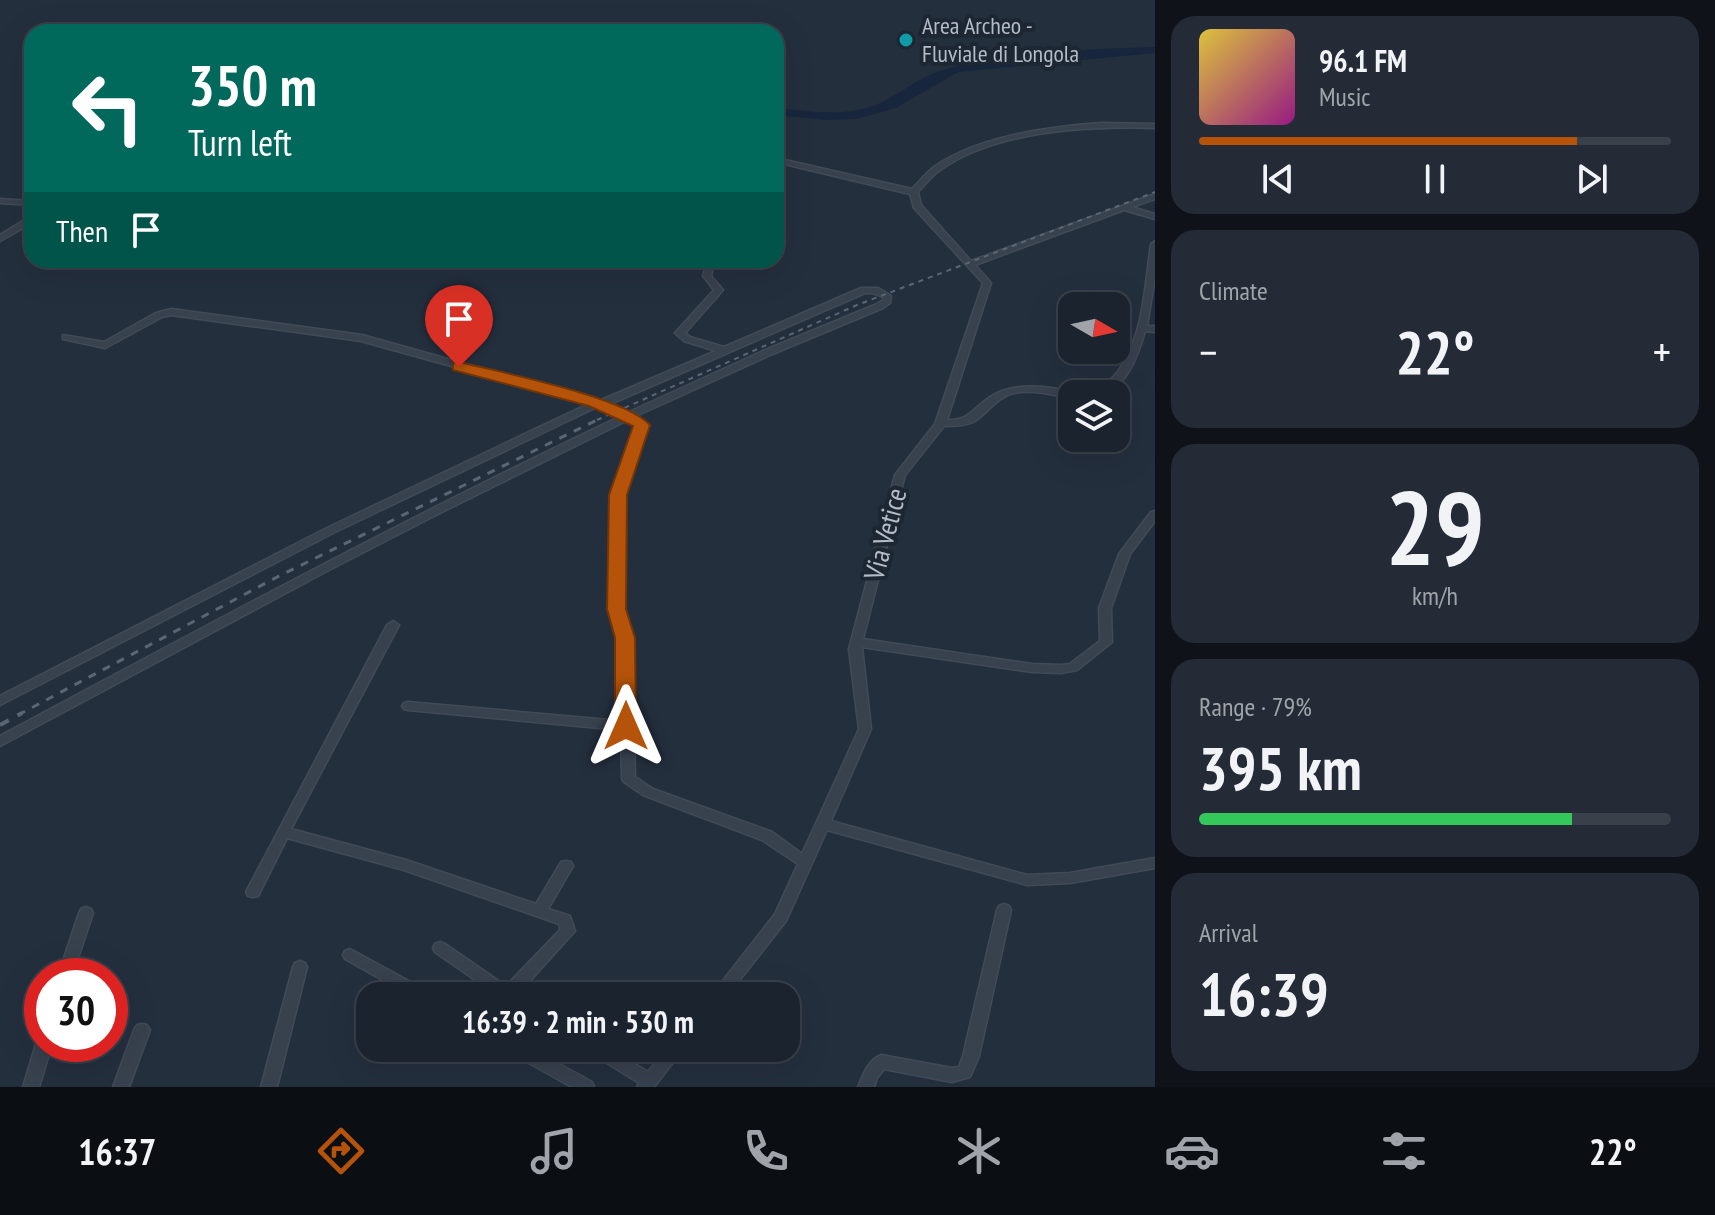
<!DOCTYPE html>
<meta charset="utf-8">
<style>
body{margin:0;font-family:"PT Sans Narrow",sans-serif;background:#242b36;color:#f1f3f6;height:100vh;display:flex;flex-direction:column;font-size:30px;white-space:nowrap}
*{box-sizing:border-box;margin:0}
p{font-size:26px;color:#a0a4aa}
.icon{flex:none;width:44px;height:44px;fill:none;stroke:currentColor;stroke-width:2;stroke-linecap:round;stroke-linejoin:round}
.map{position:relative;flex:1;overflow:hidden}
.sheet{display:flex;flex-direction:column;gap:16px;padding:16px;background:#0f1319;width:560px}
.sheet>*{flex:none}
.top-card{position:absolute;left:24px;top:24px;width:760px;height:244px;border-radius:24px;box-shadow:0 8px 32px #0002,0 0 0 2px #39404a;background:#00695c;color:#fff;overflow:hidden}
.needle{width:52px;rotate:99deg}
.buttons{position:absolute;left:1058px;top:292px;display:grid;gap:16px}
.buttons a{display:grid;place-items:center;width:72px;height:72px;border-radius:16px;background:#1b232e;box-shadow:0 8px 32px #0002,0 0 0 2px #39404a;font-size:40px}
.speed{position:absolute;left:24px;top:958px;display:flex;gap:16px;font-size:40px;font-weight:700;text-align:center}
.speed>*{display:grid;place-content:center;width:104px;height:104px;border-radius:50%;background:#1b232e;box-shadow:0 8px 32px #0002,0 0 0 2px #39404a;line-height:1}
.speed .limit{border:12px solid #d22;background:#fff;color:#111}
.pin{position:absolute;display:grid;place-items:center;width:68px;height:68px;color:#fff;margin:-82px -34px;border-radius:50% 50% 50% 0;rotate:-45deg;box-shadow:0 0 8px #0007}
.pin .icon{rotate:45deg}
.me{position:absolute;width:88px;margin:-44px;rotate:0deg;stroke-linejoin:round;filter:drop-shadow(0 0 6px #0008)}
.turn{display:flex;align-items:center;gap:28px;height:168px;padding:0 32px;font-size:36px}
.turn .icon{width:104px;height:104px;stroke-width:2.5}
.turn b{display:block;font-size:56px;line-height:68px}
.then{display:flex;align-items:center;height:76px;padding:0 32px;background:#0003;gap:16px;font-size:30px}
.big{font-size:60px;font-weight:600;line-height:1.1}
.sheet .tile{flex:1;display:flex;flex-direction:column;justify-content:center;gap:12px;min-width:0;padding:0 28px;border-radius:24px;background:#242b36}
.sheet .dial{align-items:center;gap:0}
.dial b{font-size:104px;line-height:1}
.song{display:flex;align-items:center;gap:24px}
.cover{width:96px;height:96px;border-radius:12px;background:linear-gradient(135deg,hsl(50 70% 55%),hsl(310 70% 35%))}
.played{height:8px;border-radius:4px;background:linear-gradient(90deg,#b45309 80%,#39404a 80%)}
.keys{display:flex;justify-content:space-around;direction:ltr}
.heat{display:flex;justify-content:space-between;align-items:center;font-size:44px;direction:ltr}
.charge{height:12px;border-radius:6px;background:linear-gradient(90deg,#34c759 79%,#39404a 0)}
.trip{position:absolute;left:356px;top:982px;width:444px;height:80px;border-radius:24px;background:#1b232e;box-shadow:0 8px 32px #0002,0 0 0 2px #39404a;font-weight:600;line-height:80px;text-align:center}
.menu{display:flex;height:128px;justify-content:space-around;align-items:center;background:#0b0e12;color:#a0a4aa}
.menu .icon{width:56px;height:56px}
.menu .selected{color:#b45309}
.menu b{font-size:36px;color:#f1f3f6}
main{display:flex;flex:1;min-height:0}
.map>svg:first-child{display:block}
.water{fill:#17263c}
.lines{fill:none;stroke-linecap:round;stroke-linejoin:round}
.street-casing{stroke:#414a57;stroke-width:3}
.street{fill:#38414e;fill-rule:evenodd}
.rail-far2{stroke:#5a6575;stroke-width:2;stroke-dasharray:5 5;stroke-linecap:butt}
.rail-far1{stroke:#5a6575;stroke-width:3;stroke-dasharray:8 8;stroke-linecap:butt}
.rail{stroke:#5a6575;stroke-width:4;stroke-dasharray:10 10;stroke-linecap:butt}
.route{fill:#b45309;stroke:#753606;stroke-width:2}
.culture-dot{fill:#0f9aa8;stroke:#1d2633;stroke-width:3}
.labels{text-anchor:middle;stroke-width:8;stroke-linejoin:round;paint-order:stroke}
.far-poi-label{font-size:24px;fill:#b4bcc9;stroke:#1d2633;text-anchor:start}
.street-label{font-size:28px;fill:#b4bcc9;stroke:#1d2633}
</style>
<main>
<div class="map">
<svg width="1155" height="1087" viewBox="0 0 1155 1087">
<rect width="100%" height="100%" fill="#242f3e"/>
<path class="water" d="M1155 47V53L958 72 896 108 856 119 826 120 776 115V108C808 111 842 117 873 106 897 97 918 77 943 70 1002 52 1092 49 1155 47Z"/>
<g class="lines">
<defs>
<path id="street" d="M1101 123 1155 124V128C1088 126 996 130 940 170 931 176 925 185 918 192L921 205 971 261 1155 194V199L1132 207 1155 214V219L1124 210 975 265 991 283 947 420C971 420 972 409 990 397 1012 382 1052 385 1076 394H1072V398C1053 395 1029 388 1010 394 995 399 988 413 975 421 966 426 954 426 944 426L905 475 863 639 1032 664 1061 665 1070 664 1100 641 1099 608 1119 554 1151 512 1155 511V521L1130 554 1111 608 1112 642 1077 670 1061 673 1032 672 862 647 871 729 831 821 1027 875 1070 873 1155 858V868L1070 883 1027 885 827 830 786 921 727 996H711L775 914 798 864 762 840 643 795 624 782 622 779 621 730 408 710 404 709 402 706 404 703 408 702 621 721 619 638 610 609 613 495 637 426 628 420 438 514 329 570 0 746V736C205 626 410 516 621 416L597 407 335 532 0 705V696L327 528 588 404 361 341 171 315 162 317 105 348 63 339V335L104 342 156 313 171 309 362 335 599 401 716 351 684 341 675 333 714 290 703 276 707 260H715L711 276 723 290 685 333 690 337 724 347 861 288H878L891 296 890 303 883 308 770 355 636 416 647 425 623 495 622 609 631 638 635 777 653 789 772 832 802 854 859 729 849 649 895 475 935 424 983 283 914 208 910 194 776 162V158L912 189C919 182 926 173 934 167 978 136 1048 127 1101 123ZM865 293H873L883 297V300L877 304 763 351 629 412 608 405Z
M0 199 32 201V205L0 203Z
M29 217H32V223L0 241V235Z
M1155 241V277L1147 326H1155V332L1145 331C1138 356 1125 394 1094 394 1104 385 1114 379 1121 367 1144 332 1145 284 1151 244Z
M393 621 399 625 291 829 406 860 536 904 561 862 566 861 571 862 573 866 548 909 570 916 575 931 517 995V996H498L435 952 433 948 435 944 440 942 445 944 506 986 560 930 559 924 404 870 287 838 258 896 253 897 248 896 246 892 387 625Z
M1004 904 1009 906 1011 910 979 1056 970 1077 952 1082 884 1069 877 1078 874 1087H858C863 1075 868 1060 881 1055L952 1068 959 1067 963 1056 997 910 999 906Z
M86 907 91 909 93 913 72 976H58L79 913 81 909Z
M350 949 429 992 431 996H411L345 959 343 955 345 951Z
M300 961 305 963 307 967 277 1087H261L293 967 295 963Z
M142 1024 147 1025 150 1030 129 1087H113L134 1030 137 1025Z
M42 1038V1044H52L39 1087H23L36 1044 39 1039Z
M508 1048H530L592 1082 594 1087H572L511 1053Z
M588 1048H609L648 1072 667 1048H684L654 1087H637L639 1083 591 1053Z"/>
</defs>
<use href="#street" class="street-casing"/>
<use href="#street" class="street"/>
<path class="rail-far2" d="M597 420 857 305 1155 192"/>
<path class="rail-far1" d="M18 715 281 575 601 418"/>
<path class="rail" d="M0 725 22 713"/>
</g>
<path class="route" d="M459 362C500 372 625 397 650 425L627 495 626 609 635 638 636 726 633 731H618L615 726V638L607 609 609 495 633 426 589 406 453 370V363Z"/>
<circle class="culture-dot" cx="906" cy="40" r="8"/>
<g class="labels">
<g class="far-poi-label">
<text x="922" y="34">Area Archeo -<tspan x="922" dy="28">Fluviale di Longola</tspan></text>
</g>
<g class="street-label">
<text transform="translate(885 534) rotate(-75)" y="10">Via Vetice</text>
</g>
</g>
</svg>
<div class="buttons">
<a><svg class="needle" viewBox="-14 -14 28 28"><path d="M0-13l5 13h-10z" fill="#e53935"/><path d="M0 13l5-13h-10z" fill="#a0a4aa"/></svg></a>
<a><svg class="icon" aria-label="layers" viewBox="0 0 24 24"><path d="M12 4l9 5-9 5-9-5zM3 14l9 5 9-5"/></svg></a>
</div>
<div class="speed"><div class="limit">30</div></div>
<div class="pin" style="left:459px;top:367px;background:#d93025"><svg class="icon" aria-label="arrive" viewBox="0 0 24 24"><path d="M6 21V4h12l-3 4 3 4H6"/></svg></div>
<svg class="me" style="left:626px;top:726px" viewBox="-20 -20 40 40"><path d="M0-17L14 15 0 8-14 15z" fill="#b45309" stroke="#fff" stroke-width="4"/></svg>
<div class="trip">16:39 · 2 min · 530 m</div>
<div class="top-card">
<div class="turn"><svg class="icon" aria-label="left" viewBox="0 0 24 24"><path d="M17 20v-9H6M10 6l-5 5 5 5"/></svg><div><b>350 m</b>Turn left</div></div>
<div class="then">Then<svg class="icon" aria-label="arrive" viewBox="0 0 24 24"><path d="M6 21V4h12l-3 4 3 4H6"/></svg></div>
</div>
</div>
<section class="sheet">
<div class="tile">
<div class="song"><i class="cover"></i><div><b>96.1 FM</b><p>Music</p></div></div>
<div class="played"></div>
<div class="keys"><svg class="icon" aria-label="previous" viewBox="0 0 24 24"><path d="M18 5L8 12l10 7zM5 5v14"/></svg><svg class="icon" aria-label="pause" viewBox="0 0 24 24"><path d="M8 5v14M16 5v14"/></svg><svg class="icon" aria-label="next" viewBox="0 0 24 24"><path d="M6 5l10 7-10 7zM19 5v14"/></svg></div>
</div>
<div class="tile"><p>Climate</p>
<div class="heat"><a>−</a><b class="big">22°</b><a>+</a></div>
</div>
<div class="tile dial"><b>29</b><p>km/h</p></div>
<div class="tile"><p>Range · 79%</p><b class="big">395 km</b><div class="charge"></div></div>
<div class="tile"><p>Arrival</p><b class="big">16:39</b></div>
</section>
</main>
<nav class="menu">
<b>16:37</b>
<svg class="icon selected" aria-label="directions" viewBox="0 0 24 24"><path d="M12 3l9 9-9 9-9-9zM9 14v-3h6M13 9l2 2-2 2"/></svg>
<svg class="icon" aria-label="music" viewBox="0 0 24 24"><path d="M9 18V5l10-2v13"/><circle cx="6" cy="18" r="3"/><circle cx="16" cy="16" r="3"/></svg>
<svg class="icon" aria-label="phone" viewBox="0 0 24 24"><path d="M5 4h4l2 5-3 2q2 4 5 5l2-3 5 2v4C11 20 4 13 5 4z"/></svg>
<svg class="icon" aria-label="climate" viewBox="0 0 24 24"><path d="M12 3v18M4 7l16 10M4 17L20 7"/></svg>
<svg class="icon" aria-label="car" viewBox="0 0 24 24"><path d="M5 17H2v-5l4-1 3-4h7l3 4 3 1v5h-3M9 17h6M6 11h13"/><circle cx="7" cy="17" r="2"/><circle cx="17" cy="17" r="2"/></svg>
<svg class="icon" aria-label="filters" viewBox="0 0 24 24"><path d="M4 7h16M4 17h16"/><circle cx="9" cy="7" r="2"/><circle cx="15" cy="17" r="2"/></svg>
<b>22°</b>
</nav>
